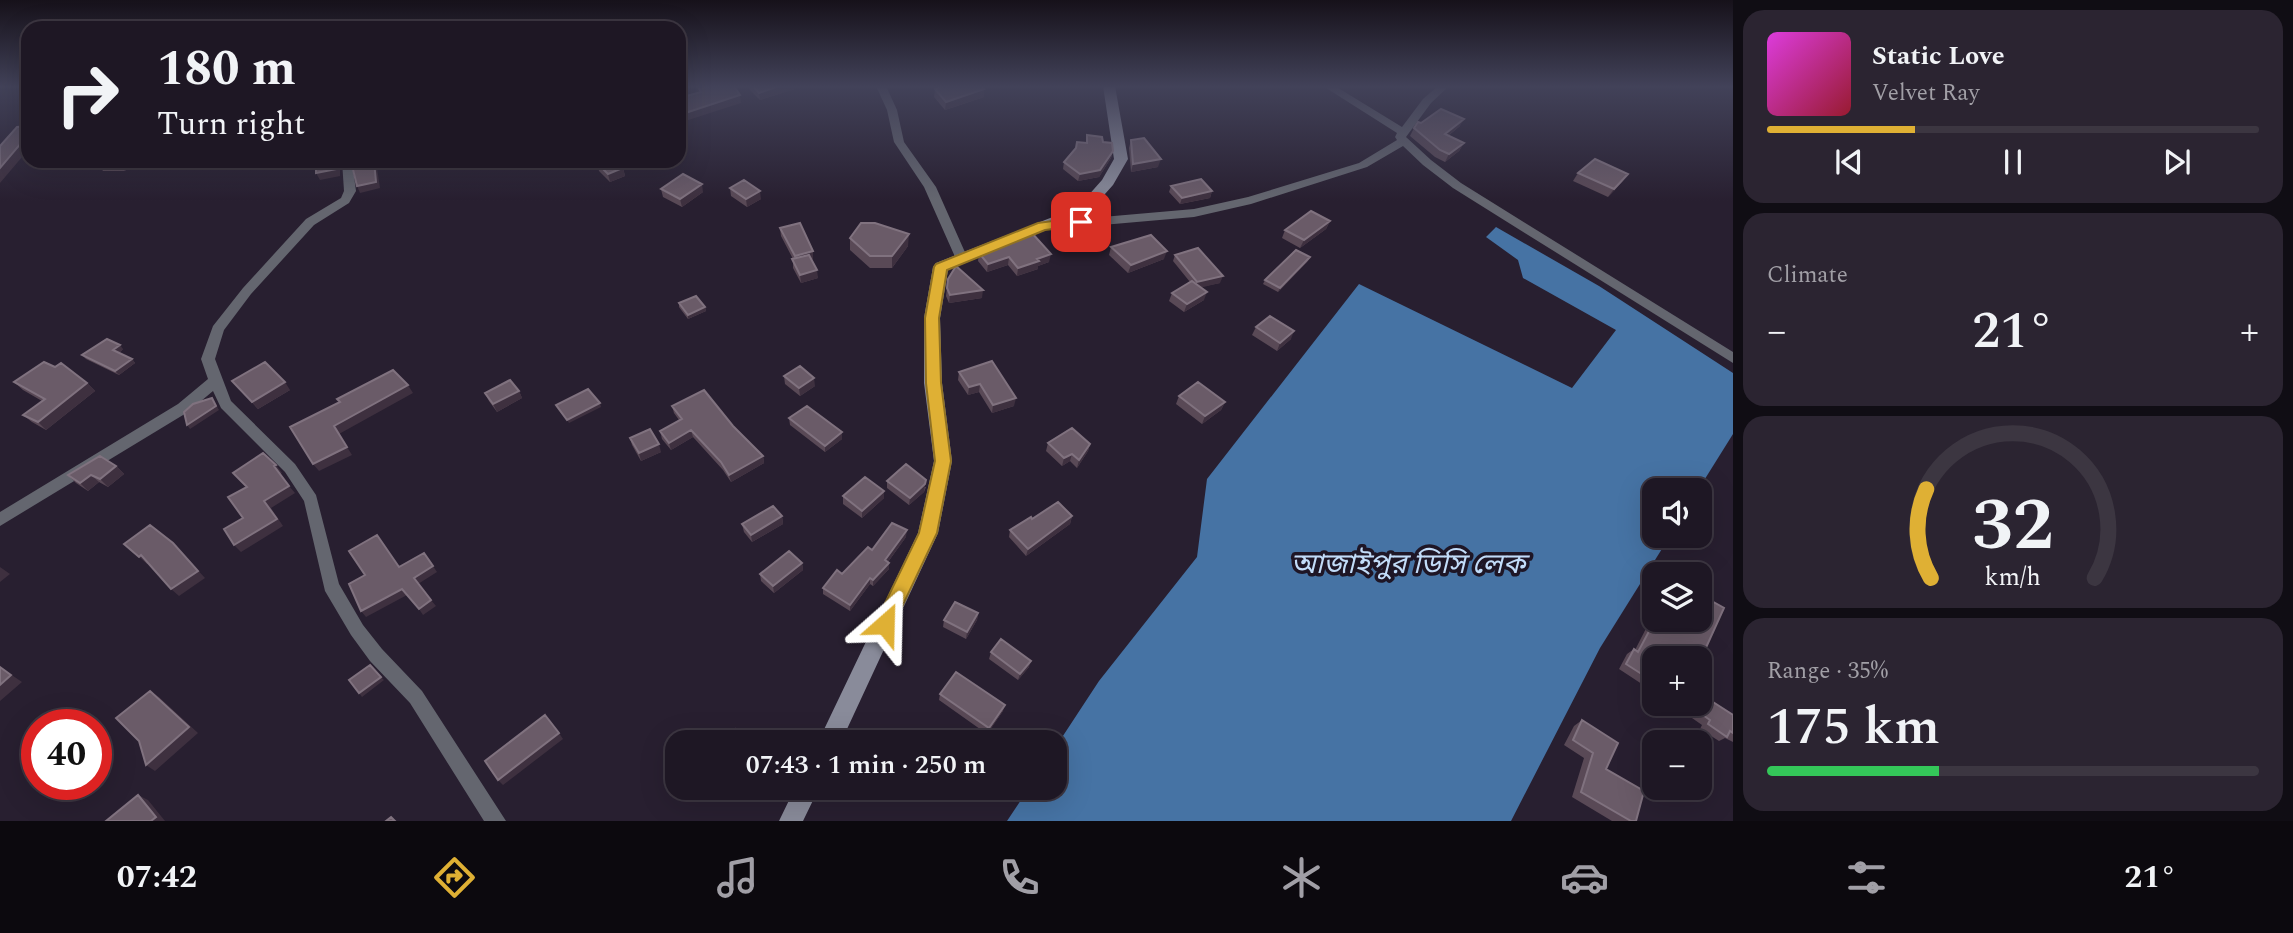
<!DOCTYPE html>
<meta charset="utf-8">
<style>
body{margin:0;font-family:Spectral,"Noto Sans Bengali",serif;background:#2b2431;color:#f1f3f6;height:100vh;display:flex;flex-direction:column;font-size:26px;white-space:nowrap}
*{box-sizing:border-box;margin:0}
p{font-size:23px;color:#a19fa6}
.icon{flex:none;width:38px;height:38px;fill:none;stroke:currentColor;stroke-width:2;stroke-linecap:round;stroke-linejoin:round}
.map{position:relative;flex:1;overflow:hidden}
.sheet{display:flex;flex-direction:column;gap:10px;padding:10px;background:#100d14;width:560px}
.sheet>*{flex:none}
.hud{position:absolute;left:21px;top:21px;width:665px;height:147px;border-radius:21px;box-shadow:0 7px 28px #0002,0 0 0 2px #3c3641;background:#1e1724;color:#f1f3f6;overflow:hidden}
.buttons{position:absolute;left:1642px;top:478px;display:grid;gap:14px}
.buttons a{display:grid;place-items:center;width:70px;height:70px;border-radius:14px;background:#1e1724;box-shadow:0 7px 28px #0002,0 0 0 2px #3c3641;font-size:35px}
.speed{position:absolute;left:21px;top:709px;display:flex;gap:14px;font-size:35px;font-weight:700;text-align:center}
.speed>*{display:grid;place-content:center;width:91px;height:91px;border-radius:50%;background:#1e1724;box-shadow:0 7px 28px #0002,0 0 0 2px #3c3641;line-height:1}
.speed .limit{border:10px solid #d22;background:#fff;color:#111}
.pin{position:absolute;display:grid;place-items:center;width:60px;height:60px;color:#fff;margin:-30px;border-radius:14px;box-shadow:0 4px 10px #0006}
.me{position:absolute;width:77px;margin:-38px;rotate:25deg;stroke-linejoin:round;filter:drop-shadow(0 0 5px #0008)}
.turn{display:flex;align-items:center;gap:24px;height:147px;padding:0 21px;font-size:32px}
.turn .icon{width:91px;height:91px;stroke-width:2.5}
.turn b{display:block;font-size:49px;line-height:60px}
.big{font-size:52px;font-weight:600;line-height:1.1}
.sheet .card{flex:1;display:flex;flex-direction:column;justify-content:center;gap:10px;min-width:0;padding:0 24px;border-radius:21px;background:#2b2431}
.sheet .dial{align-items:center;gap:0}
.dial svg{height:182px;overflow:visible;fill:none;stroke:#3c3641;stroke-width:7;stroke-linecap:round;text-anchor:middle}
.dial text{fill:#f1f3f6;stroke:none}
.song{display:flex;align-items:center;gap:21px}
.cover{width:84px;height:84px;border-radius:10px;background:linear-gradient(135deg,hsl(300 70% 55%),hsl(350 70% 35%))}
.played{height:7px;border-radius:4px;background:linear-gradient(90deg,#dfb034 30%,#3c3641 30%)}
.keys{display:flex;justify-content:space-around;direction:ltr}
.heat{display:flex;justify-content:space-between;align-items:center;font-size:38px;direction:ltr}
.charge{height:10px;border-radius:5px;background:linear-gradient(90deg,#34c759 35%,#3c3641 0)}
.trip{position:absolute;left:665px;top:730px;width:402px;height:70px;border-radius:21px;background:#1e1724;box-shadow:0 7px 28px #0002,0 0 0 2px #3c3641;font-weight:600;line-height:70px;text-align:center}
.tab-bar{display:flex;height:112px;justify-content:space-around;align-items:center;background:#0c090e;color:#a19fa6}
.tab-bar .icon{width:49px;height:49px}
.tab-bar .on{color:#dfb034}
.tab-bar b{font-size:32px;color:#f1f3f6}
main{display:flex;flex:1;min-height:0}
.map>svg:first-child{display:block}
.water{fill:#4673a4}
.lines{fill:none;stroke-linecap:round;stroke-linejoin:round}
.street{fill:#64666f;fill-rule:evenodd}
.secondary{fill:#898b9a;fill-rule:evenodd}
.wall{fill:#594956}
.shaded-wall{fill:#3e303f}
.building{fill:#6a5b68;stroke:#80727f;stroke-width:2}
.route{fill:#dfb034;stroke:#917222;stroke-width:2}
.labels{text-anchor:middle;stroke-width:7;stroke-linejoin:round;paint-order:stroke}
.water-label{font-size:28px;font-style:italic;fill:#c2dcf9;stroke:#1e1626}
</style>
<main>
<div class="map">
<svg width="1733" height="821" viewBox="0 0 1733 821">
<rect width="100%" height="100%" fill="#281f30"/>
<path class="water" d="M1496 227 1599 286 1733 373V434L1698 490H1654V536H1670L1600 648 1511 821H1007L1029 788H1055V748L1099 681 1197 557 1207 479 1359 284 1572 388 1616 330 1523 278 1518 260 1486 237Z"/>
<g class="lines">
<path class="street" d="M876 86H886L897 110 904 142 936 187 968 259 966 262 962 263 956 259 924 187 894 142 887 110Z
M1323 86H1335L1402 127 1423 99 1438 86H1449L1431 103 1406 137 1431 160 1461 183 1733 352V363L1453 188 1423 165 1403 146 1367 167 1251 204 1194 217 1045 230 1039 226 1045 222 1194 209 1248 197 1359 163 1397 140 1395 137 1397 133Z
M342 161H352L356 191 349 203 314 225 251 294 224 330 215 359 231 401 295 464 316 495 339 584 363 625 382 649 422 691 506 821H484L410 703 370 661 351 635 325 591 304 501 285 472 221 408 213 391 188 412 0 526V512L178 404 208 379 201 359 213 326 243 288 306 219 341 198 344 191Z"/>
<path class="secondary" d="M1103 86H1115L1128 159 1113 185 1088 213 948 270 940 318 942 383 952 461 938 533 841 742H818L918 533 934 461 924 383V318L933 267 936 263 1078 207 1102 180 1114 159Z
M795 788H819L803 821H779Z"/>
</g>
<path class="wall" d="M749 86H794L795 89 760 100 749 89Z
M935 89H984V97L945 110 934 97Z
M1421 123 1460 126 1448 136 1464 143 1459 151 1445 162 1435 157 1410 136 1414 128Z
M1087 135 1103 142 1113 151 1111 158 1099 177 1078 181 1063 169 1064 162 1075 150 1077 142 1086 143Z
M1131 140 1158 167 1131 172 1129 148Z
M99 161H133L125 171H103L97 163Z
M597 163 623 168 625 176 610 182 599 171Z
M1578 173 1628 174 1622 182 1608 197 1573 181Z
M1171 186 1212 191 1210 198 1180 204 1169 192Z
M730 188 761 199 747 207 731 196Z
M661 189 703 192 682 207 663 197Z
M1330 221 1326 229 1300 248 1282 238 1285 230Z
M780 228 813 259H811L818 278 801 283 793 268V259L781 236Z
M850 238 908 246 892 268H870L850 250Z
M1111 247 1164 259 1128 273 1109 255Z
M979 253 1049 262 1038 266V269L1017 276 1008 265 987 272 978 261Z
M1175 255 1220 283 1200 287 1204 300 1184 312 1169 301 1172 293 1190 282 1173 261Z
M1308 261 1278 292 1263 284 1265 280Z
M948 279 982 298 949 303 946 296Z
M679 303 705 307 706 311 688 319 679 307Z
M1256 327 1291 339 1277 351 1252 335Z
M123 349 119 353 132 359 135 363 119 375 86 359 82 355Z
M992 361 1014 406 992 413 979 392 968 395 958 380 959 372Z
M784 376 815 386 800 396 785 384Z
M232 381 290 390 258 409Z
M14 382 87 383 95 391 46 430 32 422 23 415 42 401 23 390Z
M519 391 522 398 497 412 489 401 485 393Z
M1179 396 1225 402 1221 410 1202 424 1176 404Z
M672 406 733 426 763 456 764 463 731 482 723 470 693 437 671 450 662 439 660 431 679 420 674 413Z
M789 418 842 432V439L825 452 790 425Z
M630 438 661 452 641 461 632 445Z
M1048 443 1090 444 1088 451 1077 468 1070 461 1062 466 1046 451Z
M116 466 124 474 108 487 99 482 88 491 76 483 68 475Z
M887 481 926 487 924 492 909 505 887 488Z
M884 491V498L862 518 843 504V496Z
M782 516 783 524 752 542 744 532 742 524Z
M1072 516 1070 524 1026 556 1009 537 1010 530Z
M906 537 888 562 889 563V569L873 586 870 584 850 611 823 594V588L872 550Z
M802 563 803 570 774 593 761 581 760 574Z
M978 613 977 620 966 639 943 627 944 620Z
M1654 613V620H1699L1654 658V692L1619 669 1627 654 1634 649 1635 650Z
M991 652 1029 667 1018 680 989 659Z
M940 694 1003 711 987 734 939 700Z
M1672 704H1699L1733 715V742L1725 738 1719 741 1700 729 1702 725Z
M1582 720 1606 769 1636 821H1612L1572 797 1584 758 1564 745 1574 726Z"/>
<path class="shaded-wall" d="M779 86H795V89L760 100 759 93Z
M984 89V97L945 110 946 102Z
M740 95 741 103 679 123V115Z
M1464 119 1460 126 1440 142 1445 134Z
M28 135V150L0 183V168Z
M1464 143 1459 151 1445 162 1449 154Z
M1113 151 1111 158 1099 177 1078 181 1080 174Z
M1161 159 1158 167 1131 172 1133 164Z
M121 161H133L125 171 119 163Z
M337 161H340V176L320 180 316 173Z
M374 161H376L380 188 360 193 357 186Z
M623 168 625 176 610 182 608 174Z
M1628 174 1622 182 1608 197 1614 189Z
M702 184 703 192 682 207 680 199Z
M760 191 761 199 747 207 746 199Z
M1212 191 1210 198 1180 204 1182 198Z
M1330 221 1326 229 1300 248 1304 240Z
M909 234 908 246 892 268V256Z
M813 251V259L795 264V256Z
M1167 251 1164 259 1128 273 1131 265Z
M1051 254 1049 262 1038 266V269L1017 276 1018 268 1037 259Z
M1009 257 1008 265 987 272 988 264Z
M1310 257 1308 261 1278 292 1280 288Z
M817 270 818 278 801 283 800 275Z
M1223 276 1220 283 1195 289 1197 282Z
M983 290 982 298 949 303 950 295Z
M1207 292 1204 300 1184 312 1187 304Z
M705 307 706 311 688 319V315Z
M1294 331 1291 339 1277 351 1280 343Z
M120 345 123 349 117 354 113 350Z
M132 359 135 363 119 375 115 371Z
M814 378 815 386 800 396 799 388Z
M285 382 290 390 258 409 252 402Z
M87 383 95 391 46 430 38 422Z
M980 384 979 392 968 395 969 387Z
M408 385 413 393 339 434 352 455 319 471 313 464 334 426Z
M519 391 522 398 497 412 493 404Z
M212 398 219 410 190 429 187 425Z
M1016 398 1014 406 992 413 993 405Z
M1225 402 1221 410 1202 424 1205 416Z
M600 403 601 407 569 423 567 420Z
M691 430 693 437 671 450 669 443Z
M842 432V439L825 452V446Z
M659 444 661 452 641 461 639 453Z
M1090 444 1088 451 1077 468 1079 460Z
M1072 454 1070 461 1062 466 1064 458Z
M763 456 764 463 731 482 729 475Z
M276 465 282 473 280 474 274 466Z
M116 466 124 474 108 487 100 479Z
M91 475 99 482 88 491 80 483Z
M926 480 924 492 909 505 910 498Z
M289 486 295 493 271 508 283 526 241 552 234 545 264 501Z
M884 491V498L862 518V511Z
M782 516 783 524 752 542 751 535Z
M1072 516 1070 524 1026 556 1028 549Z
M907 530 906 537 885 566V560Z
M173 543 205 578 179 596 171 589Z
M141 555 149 562 147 564 139 557Z
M802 563 803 570 774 593 773 586Z
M889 563V569L873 586V580Z
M433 566 437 572 418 584 414 578Z
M0 567 10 574 0 582Z
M870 578V584L850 611V605Z
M402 589 407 595 366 617 361 611Z
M431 600 436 606 423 615 419 609Z
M978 613 977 620 966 639 967 632Z
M1031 661 1029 667 1018 680 1020 674Z
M0 667 22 682 0 701Z
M381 677 384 680 362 697 359 693Z
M150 691 159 697 198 733 155 771 146 765Z
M1005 705 1003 711 987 734 989 728Z
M559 733 563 739 503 785 498 780Z
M96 753 112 766 96 781Z
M79 784H93L87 789Z
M138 795 148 800 165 821H151Z"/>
<path class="building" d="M713 86H734L740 95 679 115V98L701 92 699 89Z
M753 86H779L759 93Z
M944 86H981L984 89 946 102 935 89Z
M1441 109 1464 119 1445 134 1464 143 1449 154 1440 150 1414 128 1418 122 1421 123Z
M28 126V135L0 168V146L17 127Z
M1087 135 1102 137 1103 142 1112 143 1113 151 1100 170 1080 174 1064 162 1076 148 1077 142 1087 143Z
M1144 138 1161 159 1133 164 1131 140Z
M1595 159 1628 174 1614 189 1578 173Z
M99 161H121L119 163H97Z
M316 161H337V169L316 173Z
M351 161H374L376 182 357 186Z
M604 161H616L623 168 608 174 597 163Z
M683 174 702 184 680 199 661 189Z
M1201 179 1212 191 1182 198 1171 186Z
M744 180 760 191 746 199 730 188Z
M1311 211 1330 221 1304 240 1285 230Z
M800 223 813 251 795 256 780 228Z
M861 223H875L909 234 892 256H870L850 238Z
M1031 232 1051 254 1037 259 1039 261 1018 268 1009 257 988 264 979 253Z
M1151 235 1167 251 1131 265 1111 247Z
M1198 248 1223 276 1197 282 1175 255Z
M1296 250 1310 257 1280 288 1265 280Z
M809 255 817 270 800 275 792 259Z
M956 266 983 290 950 295 947 288 948 279Z
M1192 281 1207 292 1187 304 1172 293Z
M696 296 705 307 688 315 679 303Z
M1270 316 1294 331 1280 343 1256 327Z
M107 339 120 345 113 350 132 359 115 371 82 355Z
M992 361 1016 398 993 405 980 384 969 387 959 372Z
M44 362 55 367 61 363 87 383 38 422 23 415 45 399 14 382Z
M265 362 285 382 252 402 232 381Z
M800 366 814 378 799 388 784 376Z
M393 370 408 385 334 426 347 447 313 464 290 427 340 402 337 399Z
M510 380 519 391 493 404 485 393Z
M1198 382 1225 402 1205 416 1179 396Z
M588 389 600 403 567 420 556 405Z
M704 390 733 426 763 456 729 475 721 462 691 430 669 443 660 431 682 419 672 406Z
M212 398 216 406 187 425 184 412 193 404Z
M807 406 842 432 825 446 789 418Z
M1072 428 1090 444 1079 460 1072 454 1064 458 1048 443Z
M650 429 659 444 639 453 630 438Z
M263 453 276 465 274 466 289 486 264 501 277 519 234 545 224 529 243 518 228 497 247 487 233 473Z
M100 456 116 466 100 479 91 475 80 483 68 475Z
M906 464 926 480 925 484 910 498 887 481Z
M865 477 884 491 862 511 843 496Z
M1058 502 1072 516 1028 549 1010 530 1031 517 1032 519Z
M773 506 782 516 751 535 742 524Z
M892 523 907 530 885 560 889 563 873 580 870 578 850 605 823 588 837 570 842 574 868 547 872 550Z
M150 525 173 543 198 571 171 589 141 555 139 557 124 544Z
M377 535 399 567 424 553 433 566 414 578 431 600 419 609 402 589 361 611 349 584 365 575 349 551Z
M789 551 802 563 773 586 760 574Z
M1699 594 1724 608 1699 663V658H1654V682L1626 664 1634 649 1638 652 1655 620H1699Z
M955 602 978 613 967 632 944 620Z
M1001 639 1031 661 1020 674 991 652Z
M370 665 381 677 359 693 349 680Z
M0 667 11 675 0 685Z
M956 672 1005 705 989 728 940 694Z
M150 691 189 727 146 765 139 741 116 718Z
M1699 693 1733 715V733L1730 731 1727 737 1708 724 1710 720 1687 704H1699Z
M545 715 559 733 498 780 485 761Z
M1582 720 1618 743 1606 769 1644 791 1636 821H1631L1581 792 1593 753 1573 740Z
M736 729 756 742H727Z
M96 755 103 760 96 766Z
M138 795 156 817 151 821H106Z
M391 817 395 821H386Z"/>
<linearGradient id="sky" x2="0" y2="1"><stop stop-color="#16111a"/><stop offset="0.43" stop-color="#424259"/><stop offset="1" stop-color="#424259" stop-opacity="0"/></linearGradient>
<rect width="1733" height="201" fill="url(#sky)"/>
<path class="route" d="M1081 217 1088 222 1086 225 1045 230 947 270 939 318 941 383 951 461 937 533 891 630 885 632 878 630 875 624 919 533 935 461 926 383 925 318 934 267 936 264 1038 223Z"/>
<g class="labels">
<g class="water-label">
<text x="1408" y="573">আজাইপুর ডিসি লেক</text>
</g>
</g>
</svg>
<div class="buttons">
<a><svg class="icon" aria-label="sound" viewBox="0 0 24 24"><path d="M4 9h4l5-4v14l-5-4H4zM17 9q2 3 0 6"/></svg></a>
<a><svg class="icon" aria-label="layers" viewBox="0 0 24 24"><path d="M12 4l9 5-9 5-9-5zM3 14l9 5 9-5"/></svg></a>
<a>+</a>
<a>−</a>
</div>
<div class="speed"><div class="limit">40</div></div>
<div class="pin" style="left:1081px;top:222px;background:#d93025"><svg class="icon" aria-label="arrive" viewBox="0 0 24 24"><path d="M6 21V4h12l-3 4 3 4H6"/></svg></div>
<svg class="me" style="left:885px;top:624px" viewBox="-20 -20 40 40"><path d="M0-17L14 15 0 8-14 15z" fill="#dfb034" stroke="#fff" stroke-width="4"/></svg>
<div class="trip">07:43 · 1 min · 250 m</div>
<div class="hud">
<div class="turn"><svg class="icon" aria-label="right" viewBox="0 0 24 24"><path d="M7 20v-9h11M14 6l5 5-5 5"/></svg><div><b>180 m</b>Turn right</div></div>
</div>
</div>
<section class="sheet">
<div class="card">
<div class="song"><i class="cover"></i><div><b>Static Love</b><p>Velvet Ray</p></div></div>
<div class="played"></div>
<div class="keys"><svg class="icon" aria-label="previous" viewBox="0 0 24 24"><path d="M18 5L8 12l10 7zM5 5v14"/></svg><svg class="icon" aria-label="pause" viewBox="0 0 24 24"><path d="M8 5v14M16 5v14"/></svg><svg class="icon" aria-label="next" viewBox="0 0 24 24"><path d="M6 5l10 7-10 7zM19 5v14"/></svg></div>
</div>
<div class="card"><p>Climate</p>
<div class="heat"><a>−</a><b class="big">21°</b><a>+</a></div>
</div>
<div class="card dial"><svg viewBox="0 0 100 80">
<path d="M14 69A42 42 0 1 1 86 69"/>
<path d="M14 69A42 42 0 0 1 12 30" stroke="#dfb034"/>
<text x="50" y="56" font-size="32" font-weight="700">32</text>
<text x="50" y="72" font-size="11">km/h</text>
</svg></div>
<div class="card"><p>Range · 35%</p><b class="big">175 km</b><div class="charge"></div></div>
</section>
</main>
<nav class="tab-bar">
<b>07:42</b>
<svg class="icon on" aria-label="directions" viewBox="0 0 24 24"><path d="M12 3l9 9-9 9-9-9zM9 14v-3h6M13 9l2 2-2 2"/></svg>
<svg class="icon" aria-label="music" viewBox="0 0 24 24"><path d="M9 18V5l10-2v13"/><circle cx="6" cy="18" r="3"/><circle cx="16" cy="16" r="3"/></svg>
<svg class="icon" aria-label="phone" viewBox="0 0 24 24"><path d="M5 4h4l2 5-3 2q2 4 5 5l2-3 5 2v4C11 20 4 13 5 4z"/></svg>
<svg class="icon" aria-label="climate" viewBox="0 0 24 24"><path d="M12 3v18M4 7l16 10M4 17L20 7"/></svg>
<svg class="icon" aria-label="car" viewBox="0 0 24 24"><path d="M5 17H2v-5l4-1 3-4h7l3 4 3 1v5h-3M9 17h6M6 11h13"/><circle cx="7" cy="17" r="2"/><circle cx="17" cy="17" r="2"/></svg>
<svg class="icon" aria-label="filters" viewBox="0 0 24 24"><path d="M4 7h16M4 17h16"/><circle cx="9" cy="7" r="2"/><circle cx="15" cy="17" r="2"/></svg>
<b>21°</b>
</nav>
